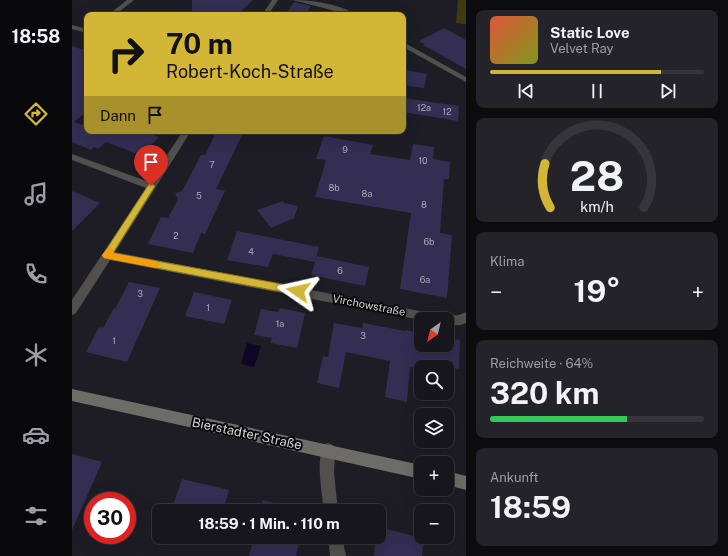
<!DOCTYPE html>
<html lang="de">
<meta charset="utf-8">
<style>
body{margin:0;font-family:"Public Sans",sans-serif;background:#232329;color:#f1f3f6;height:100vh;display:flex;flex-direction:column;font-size:15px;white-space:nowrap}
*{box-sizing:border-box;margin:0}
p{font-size:13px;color:#9e9fa3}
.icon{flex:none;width:22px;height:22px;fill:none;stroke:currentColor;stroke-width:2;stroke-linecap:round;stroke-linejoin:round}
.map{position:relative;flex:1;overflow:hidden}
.details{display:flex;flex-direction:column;gap:10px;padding:10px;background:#0c0c0f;width:262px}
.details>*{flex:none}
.banner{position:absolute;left:12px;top:12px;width:322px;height:122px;border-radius:8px;box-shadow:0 4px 16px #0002,0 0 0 1px #35353b;background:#d3b635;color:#111;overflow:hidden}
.needle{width:26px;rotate:214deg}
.fabs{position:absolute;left:342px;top:312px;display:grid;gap:8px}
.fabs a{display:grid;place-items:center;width:40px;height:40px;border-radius:8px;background:#16161c;box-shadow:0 4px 16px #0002,0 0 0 1px #35353b;font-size:20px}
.speed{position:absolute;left:12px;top:492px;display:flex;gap:8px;font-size:20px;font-weight:700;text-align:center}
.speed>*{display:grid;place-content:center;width:52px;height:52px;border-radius:50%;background:#16161c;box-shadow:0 4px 16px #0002,0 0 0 1px #35353b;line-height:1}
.speed .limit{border:6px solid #d22;background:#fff;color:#111}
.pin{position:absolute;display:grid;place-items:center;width:34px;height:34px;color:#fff;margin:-41px -17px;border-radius:50% 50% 50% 0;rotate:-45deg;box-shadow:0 0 4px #0007}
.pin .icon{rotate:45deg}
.me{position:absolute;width:44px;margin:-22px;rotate:281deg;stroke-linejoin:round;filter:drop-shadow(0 0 3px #0008)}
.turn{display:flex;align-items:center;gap:14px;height:84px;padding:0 16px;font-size:18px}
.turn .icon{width:52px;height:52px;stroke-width:2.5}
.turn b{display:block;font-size:28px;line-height:34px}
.then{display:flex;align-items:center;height:38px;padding:0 16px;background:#0003;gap:8px;font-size:15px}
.big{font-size:30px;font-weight:700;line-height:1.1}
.details .card{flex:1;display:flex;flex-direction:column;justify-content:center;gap:6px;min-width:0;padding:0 14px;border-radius:8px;background:#232329}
.details .dial{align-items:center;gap:0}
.dial svg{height:104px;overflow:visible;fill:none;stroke:#35353b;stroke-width:7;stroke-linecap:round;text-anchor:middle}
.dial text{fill:#f1f3f6;stroke:none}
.song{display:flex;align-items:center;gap:12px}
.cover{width:48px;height:48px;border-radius:6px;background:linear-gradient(135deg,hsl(10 70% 55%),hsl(70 70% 35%))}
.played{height:4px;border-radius:2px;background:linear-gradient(90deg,#d3b635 80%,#35353b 80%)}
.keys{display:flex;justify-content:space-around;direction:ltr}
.heat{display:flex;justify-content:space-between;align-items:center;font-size:22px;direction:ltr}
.charge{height:6px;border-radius:3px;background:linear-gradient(90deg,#34c759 64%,#35353b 0)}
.trip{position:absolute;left:80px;top:504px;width:234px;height:40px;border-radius:8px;background:#16161c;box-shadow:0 4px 16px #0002,0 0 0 1px #35353b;font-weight:700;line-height:40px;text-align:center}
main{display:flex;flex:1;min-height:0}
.dock{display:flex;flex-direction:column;width:72px;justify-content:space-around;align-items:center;background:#09090b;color:#9e9fa3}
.dock .icon{width:28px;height:28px}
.dock .on{color:#d3b635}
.dock b{font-size:18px;color:#f1f3f6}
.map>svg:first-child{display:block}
.green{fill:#423912}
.water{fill:#0d0626}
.building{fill:#332e52}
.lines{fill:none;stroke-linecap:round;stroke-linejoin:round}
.minor{fill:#51504c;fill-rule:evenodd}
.secondary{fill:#6d6c66;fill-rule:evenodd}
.route{fill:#d3b635;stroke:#897622}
.slow{fill:#f59e0b}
.labels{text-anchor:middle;stroke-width:4;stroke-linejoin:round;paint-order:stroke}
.number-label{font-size:9px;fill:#aaa9b6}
.street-label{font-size:11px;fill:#d2d2d7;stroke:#08080b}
.near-street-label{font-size:13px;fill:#d2d2d7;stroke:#08080b}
</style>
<main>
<nav class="dock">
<b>18:58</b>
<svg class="icon on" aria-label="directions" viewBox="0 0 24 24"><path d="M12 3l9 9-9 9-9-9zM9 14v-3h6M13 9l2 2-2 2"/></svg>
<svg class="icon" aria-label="music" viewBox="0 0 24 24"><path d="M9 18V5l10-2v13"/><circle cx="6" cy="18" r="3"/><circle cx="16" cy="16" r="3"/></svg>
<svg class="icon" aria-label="phone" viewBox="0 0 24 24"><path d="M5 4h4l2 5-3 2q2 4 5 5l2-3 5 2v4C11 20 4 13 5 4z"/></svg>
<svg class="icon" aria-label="climate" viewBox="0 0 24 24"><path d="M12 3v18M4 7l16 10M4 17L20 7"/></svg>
<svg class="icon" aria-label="car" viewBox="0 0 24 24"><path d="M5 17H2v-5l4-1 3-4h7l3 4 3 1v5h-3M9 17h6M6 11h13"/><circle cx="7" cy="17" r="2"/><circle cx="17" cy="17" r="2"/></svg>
<svg class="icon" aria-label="filters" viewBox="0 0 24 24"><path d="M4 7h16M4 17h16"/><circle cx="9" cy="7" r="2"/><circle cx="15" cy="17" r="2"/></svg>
</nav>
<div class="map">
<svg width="394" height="556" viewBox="0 0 394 556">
<rect width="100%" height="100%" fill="#1e1d25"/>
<path class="green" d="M386 0H394V24L384 23Z"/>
<path class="water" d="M175 343 189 346 182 367 169 364Z"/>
<path class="building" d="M120 0H181L165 15H120Z
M222 2 239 6 233 15H213Z
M372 28 394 40V69L351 45 353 44 347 41Z
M0 46 15 51V111L2 122 15 126V131H70L87 137 73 151 70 150 66 154 34 142 26 149 22 147 19 150 0 142Z
M333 70 355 74 352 88 331 85Z
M331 98 387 106 386 121 331 112Z
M145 131H172L144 189 153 191 133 234 129 233 121 253 76 244 89 217 96 218 106 199 103 193 110 191 129 155H133Z
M252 136 301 145 298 154 338 160 341 144 362 147 361 159 378 162 377 179H372L368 233 380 235 375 298 328 289 339 213 243 197 254 160 244 159Z
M0 191 28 203 0 231Z
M211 201 212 203 226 206 222 218 199 228 185 210Z
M165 231 247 247 243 262 201 254 196 267 155 260Z
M245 256 297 267 293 286 239 275Z
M57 282 88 288 55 362 14 352 27 327 31 328 42 308 43 309Z
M122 292 160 300 152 324 113 316Z
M208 308 233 313 225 348 198 343 200 338 182 335 189 309 206 312Z
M262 323 290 328 291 323 333 331 334 330 349 333V345H375V338L388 340 387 369 375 367H349V369L338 367 335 402 313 397 318 361 274 352 267 388 245 383 251 356 256 357Z
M0 454 30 462 0 530Z
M110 479 157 490 151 511H99Z
M191 500 233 511H188Z
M307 527 352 539 350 556H302L304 537H307Z
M115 537H144L142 544Z
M182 537H228L224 556H177Z"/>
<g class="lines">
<path class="minor" d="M55 0H62L43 15H36Z
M200 0H206L196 15H190Z
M221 0C237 0 271 4 283 15H274L259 10Z
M0 25 15 29V33L0 29Z
M331 42 394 77V82L331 47Z
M111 131H119L43 252 373 316 387 315 394 312V323L389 325H375V319L349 320 38 260 4 313 0 315V300L74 188 0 160V154L77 182Z
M256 443 261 445 263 450 262 473 266 511H252C250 492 244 463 251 445Z
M256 537H270L274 556H258Z"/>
<path class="secondary" d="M0 389 349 465V479L0 401Z
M375 471 394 476V490L375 485Z"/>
</g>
<path class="route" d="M79 183 83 186 41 253 226 287 229 288 231 291 229 294 226 295 32 258 30 255 32 253 77 184Z"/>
<path class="slow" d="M38 247 42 251 41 253 84 261 88 264 84 268 32 258 30 255C33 252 34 249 38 247Z"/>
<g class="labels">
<g class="number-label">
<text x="352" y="111">12a</text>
<text x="375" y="115">12</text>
<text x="273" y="153">9</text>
<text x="351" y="164">10</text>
<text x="140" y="168">7</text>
<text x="262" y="191">8b</text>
<text x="295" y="197">8a</text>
<text x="127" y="199">5</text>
<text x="352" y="208">8</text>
<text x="104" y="239">2</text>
<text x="357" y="245">6b</text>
<text x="179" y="255">4</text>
<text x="268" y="274">6</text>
<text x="353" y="283">6a</text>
<text x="68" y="297">3</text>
<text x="136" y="311">1</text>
<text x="208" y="327">1a</text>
<text x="291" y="339">3</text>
<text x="42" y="344">1</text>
</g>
<g class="street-label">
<text transform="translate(297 305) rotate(11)" y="4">Virchowstraße</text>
</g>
<g class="near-street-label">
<text transform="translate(175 433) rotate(12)" y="5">Bierstadter Straße</text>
</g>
</g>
</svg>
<div class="fabs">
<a><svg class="needle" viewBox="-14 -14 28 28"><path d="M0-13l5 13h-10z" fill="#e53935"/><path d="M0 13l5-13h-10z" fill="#9e9fa3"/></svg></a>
<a><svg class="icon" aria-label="search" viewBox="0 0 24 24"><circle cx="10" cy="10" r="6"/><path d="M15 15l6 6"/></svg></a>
<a><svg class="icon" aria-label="layers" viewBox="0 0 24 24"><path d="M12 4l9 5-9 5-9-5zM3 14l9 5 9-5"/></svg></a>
<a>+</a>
<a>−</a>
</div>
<div class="speed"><div class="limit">30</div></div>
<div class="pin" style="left:79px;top:186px;background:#d93025"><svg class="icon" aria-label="arrive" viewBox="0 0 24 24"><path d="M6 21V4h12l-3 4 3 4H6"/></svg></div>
<svg class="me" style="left:226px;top:291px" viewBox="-20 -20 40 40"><path d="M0-17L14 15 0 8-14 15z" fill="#d3b635" stroke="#fff" stroke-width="4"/></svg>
<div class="trip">18:59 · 1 Min. · 110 m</div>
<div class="banner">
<div class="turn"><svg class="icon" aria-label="right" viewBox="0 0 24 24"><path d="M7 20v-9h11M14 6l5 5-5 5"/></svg><div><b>70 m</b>Robert-Koch-Straße</div></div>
<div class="then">Dann<svg class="icon" aria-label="arrive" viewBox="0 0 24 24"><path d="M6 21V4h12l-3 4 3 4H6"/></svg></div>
</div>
</div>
<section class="details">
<div class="card">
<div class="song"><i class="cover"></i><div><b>Static Love</b><p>Velvet Ray</p></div></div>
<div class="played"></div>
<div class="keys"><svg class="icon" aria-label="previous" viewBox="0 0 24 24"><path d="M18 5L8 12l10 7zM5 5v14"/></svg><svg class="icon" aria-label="pause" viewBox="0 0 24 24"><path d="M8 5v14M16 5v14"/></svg><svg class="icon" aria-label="next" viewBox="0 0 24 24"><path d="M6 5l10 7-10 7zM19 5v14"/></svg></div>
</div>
<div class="card dial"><svg viewBox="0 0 100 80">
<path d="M14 69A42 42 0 1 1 86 69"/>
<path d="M14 69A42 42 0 0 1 10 35" stroke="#d3b635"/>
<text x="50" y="56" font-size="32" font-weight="700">28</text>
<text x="50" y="72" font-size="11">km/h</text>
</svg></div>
<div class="card"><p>Klima</p>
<div class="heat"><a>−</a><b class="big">19°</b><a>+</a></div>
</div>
<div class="card"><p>Reichweite · 64%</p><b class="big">320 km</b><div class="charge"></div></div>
<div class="card"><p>Ankunft</p><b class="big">18:59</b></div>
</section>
</main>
